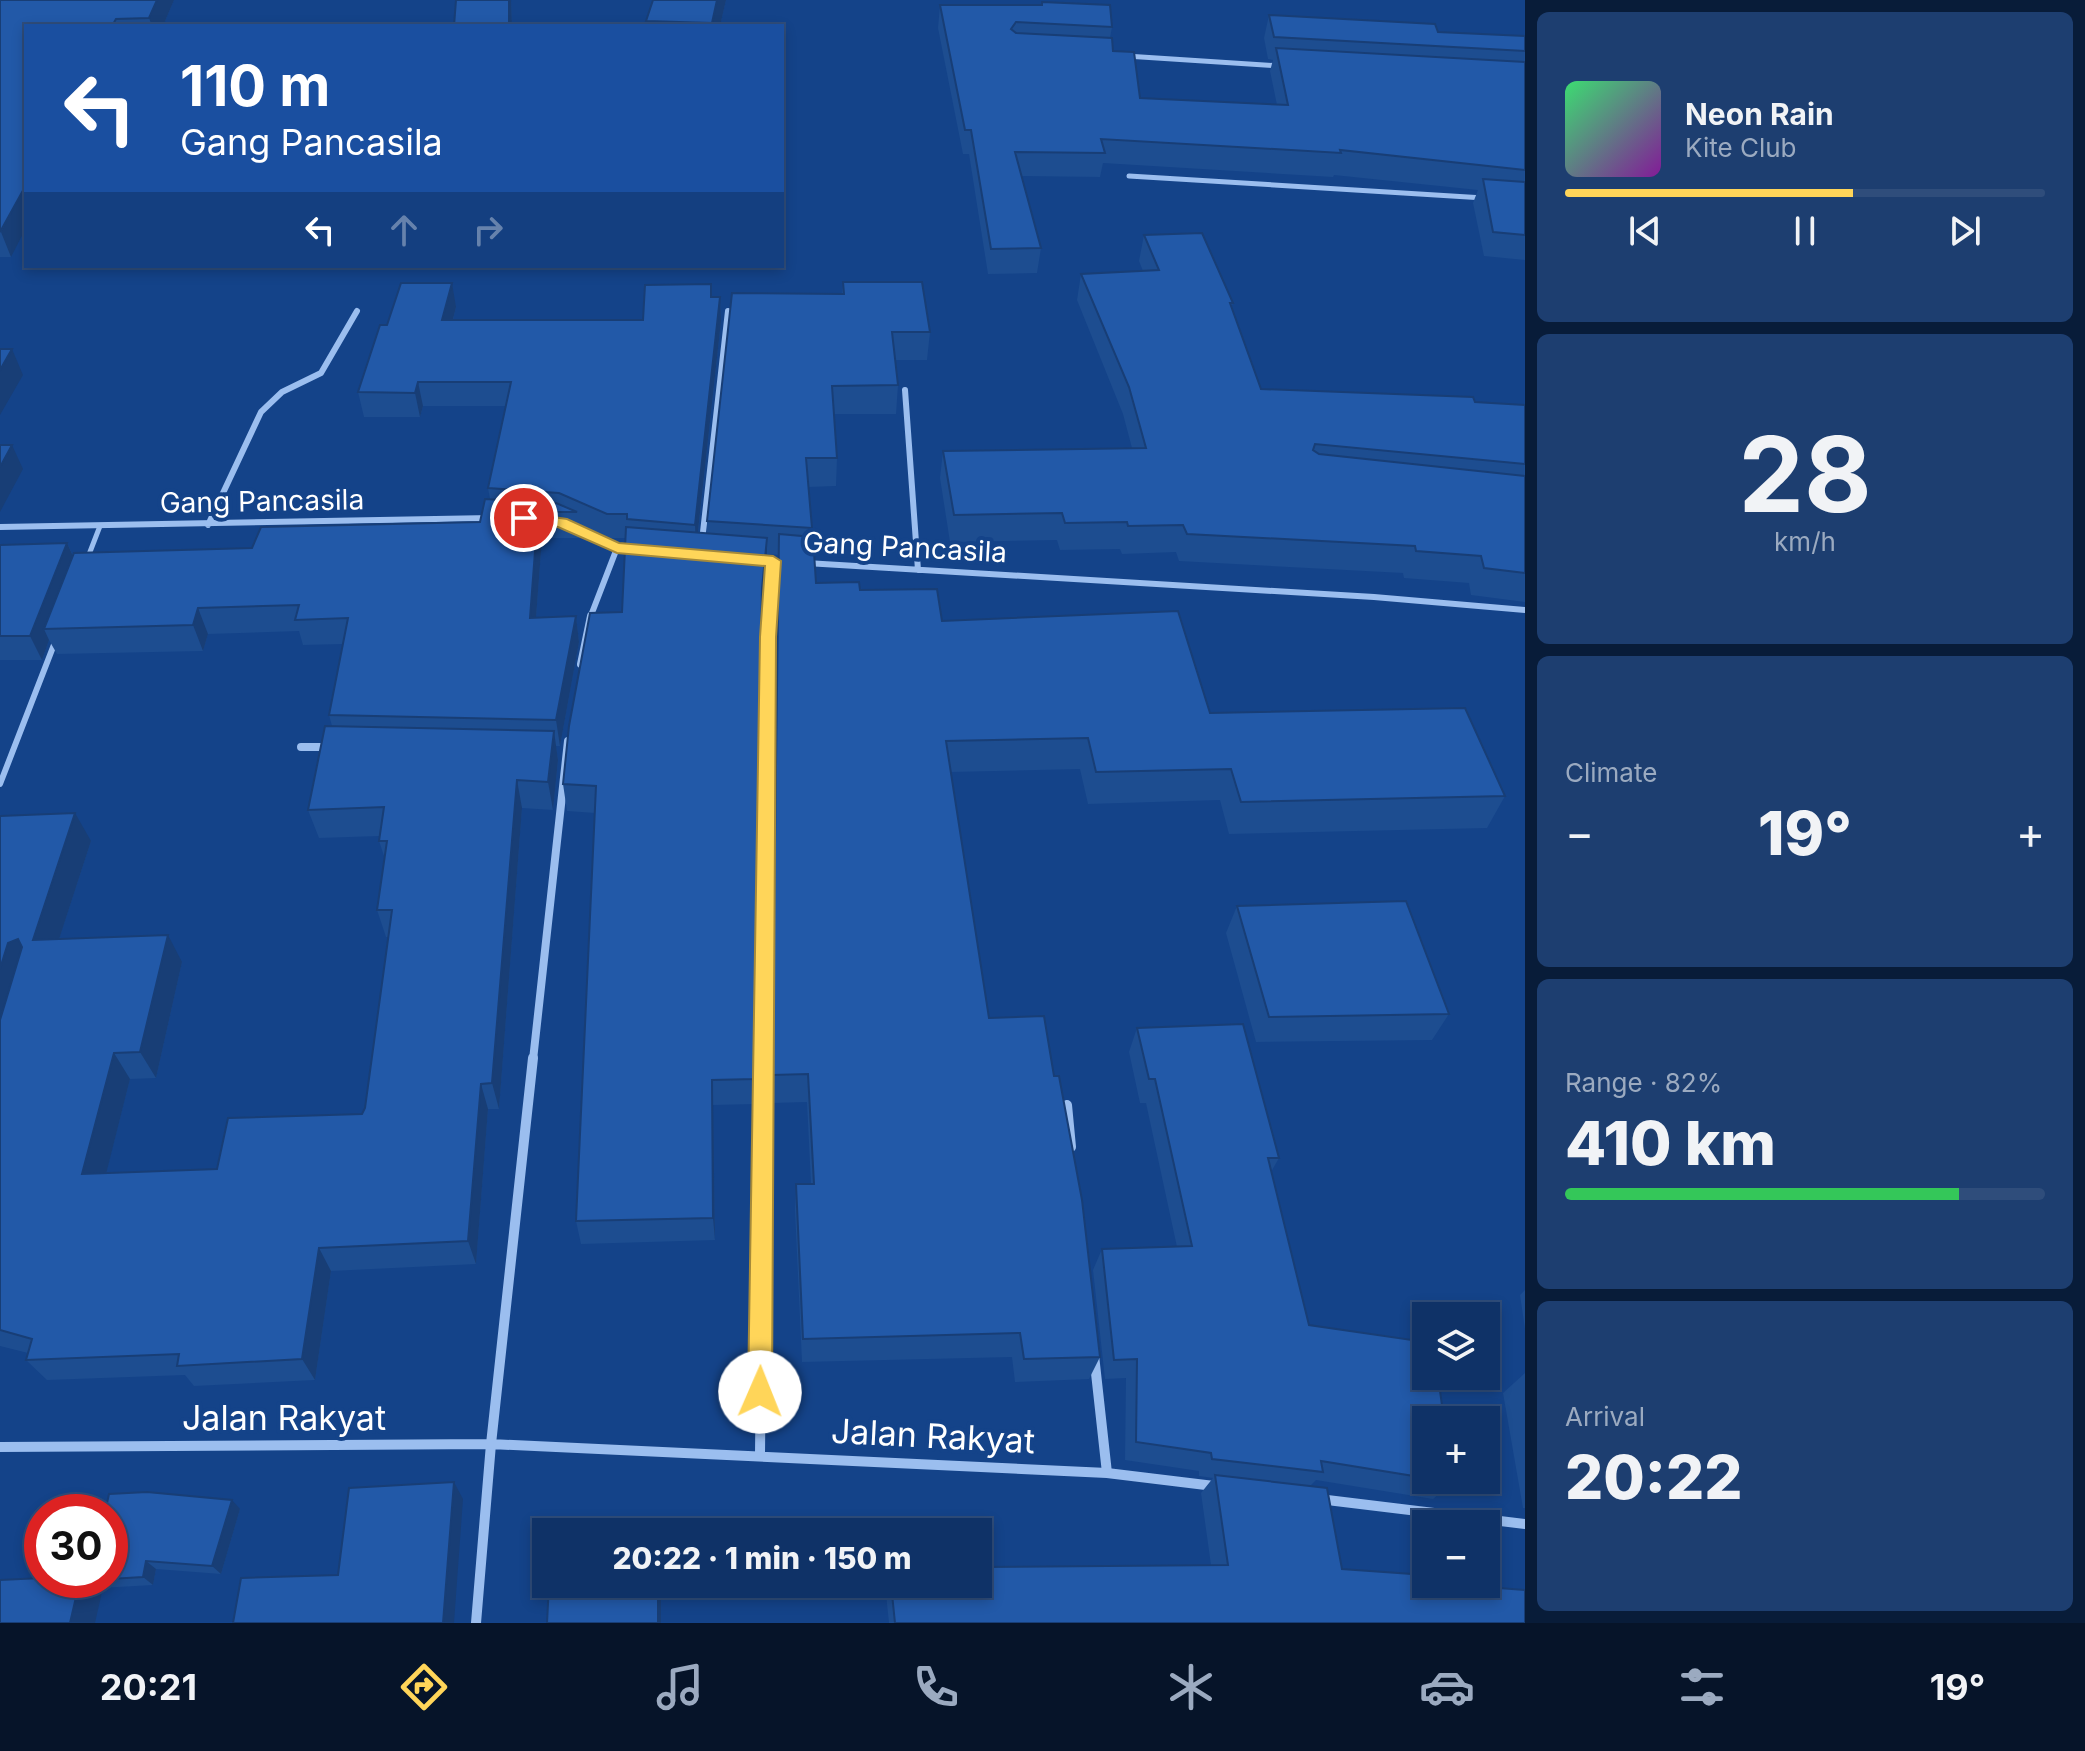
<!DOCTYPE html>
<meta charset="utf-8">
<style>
body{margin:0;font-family:Inter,sans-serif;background:#1d3e70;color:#f1f3f6;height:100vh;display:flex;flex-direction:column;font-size:30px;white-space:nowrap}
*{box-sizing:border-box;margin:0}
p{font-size:26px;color:#9baac0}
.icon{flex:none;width:44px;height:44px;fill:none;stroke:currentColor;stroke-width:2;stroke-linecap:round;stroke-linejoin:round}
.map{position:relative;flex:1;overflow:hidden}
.sheet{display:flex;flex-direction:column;gap:12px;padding:12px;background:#081c39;width:560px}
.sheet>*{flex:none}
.banner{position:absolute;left:24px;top:24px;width:760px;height:244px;border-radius:0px;box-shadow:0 4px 12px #0003,0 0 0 2px #2f4d7b;background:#1a4fa0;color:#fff;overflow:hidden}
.fabs{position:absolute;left:1412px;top:1302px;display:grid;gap:16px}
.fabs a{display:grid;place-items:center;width:88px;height:88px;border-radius:0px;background:#0f3267;box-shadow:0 4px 12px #0003,0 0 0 2px #2f4d7b;font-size:40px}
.speed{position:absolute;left:24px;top:1494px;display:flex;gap:16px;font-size:40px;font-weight:700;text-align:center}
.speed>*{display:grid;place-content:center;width:104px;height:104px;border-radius:50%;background:#0f3267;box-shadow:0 4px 12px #0003,0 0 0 2px #2f4d7b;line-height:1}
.speed .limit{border:12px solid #d22;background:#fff;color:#111}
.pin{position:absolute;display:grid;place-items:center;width:68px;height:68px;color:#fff;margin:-34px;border:4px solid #fff;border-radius:50%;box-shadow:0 2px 8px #0007}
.me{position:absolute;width:88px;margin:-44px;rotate:1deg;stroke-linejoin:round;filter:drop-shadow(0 0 6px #0008)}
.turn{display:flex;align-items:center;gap:28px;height:168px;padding:0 24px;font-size:36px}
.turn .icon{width:104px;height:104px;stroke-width:2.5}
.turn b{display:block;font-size:56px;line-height:68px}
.lanes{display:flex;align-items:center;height:76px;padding:0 24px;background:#0003;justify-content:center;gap:40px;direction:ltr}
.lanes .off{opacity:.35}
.big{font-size:60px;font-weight:800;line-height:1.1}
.sheet .card{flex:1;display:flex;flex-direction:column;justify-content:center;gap:12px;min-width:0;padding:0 28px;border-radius:12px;background:#1d3e70}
.sheet .dial{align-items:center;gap:0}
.dial b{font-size:104px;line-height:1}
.song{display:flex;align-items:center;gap:24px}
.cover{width:96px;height:96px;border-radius:12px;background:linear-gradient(135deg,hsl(140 70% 55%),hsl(290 70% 35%))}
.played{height:8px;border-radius:4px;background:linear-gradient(90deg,#ffd559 60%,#2f4d7b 60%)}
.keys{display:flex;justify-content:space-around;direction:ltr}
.heat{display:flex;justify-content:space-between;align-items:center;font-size:44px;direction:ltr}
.charge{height:12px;border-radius:6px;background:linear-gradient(90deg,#34c759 82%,#2f4d7b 0)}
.trip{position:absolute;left:532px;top:1518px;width:460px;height:80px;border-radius:0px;background:#0f3267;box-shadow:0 4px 12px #0003,0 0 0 2px #2f4d7b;font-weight:800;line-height:80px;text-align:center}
.tabs{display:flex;height:128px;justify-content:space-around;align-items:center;background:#061429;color:#9baac0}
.tabs .icon{width:56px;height:56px}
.tabs .selected{color:#ffd559}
.tabs b{font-size:36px;color:#f1f3f6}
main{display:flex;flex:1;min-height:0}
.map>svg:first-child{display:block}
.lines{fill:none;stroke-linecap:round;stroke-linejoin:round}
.lane-far1{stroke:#9bbeef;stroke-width:5}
.lane{stroke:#9bbeef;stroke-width:6}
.street-far3{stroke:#9bbeef;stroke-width:5}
.street-far2{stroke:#9bbeef;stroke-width:6}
.street-far1{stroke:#9bbeef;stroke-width:8}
.street{stroke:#9bbeef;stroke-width:10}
.wall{fill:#1d4d90}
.shaded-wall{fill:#183e76}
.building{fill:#2259a8;stroke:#183e76;stroke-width:2}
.route{fill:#ffd559;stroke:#a68a3a;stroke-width:2}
.labels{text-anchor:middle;stroke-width:8;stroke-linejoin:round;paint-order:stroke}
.street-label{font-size:28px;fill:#fff;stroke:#144389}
.near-street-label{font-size:34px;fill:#fff;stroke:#144389}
</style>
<main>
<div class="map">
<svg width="1525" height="1623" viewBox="0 0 1525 1623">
<rect width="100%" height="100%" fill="#144389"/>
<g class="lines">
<path class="lane-far1" d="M88 557 100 526"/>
<path class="lane" d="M0 784 55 642"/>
<path class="street-far3" d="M1126 56 1281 66
M1129 176 1484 198"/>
<path class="street-far2" d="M905 390 918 570
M208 525 261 412 282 392 321 373 357 311
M0 527 491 518
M571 527 617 548 633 550
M702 541 728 311
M758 560 789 562
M806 563 1374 597 1525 610
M590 618 617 548
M769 618 773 561"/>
<path class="street-far1" d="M581 664 591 616
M301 747H329
M533 1060 568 741
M764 1060 769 616"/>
<path class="street" d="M1067 1105 1071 1147
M1094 1355 1107 1473
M0 1447 491 1444 1107 1473 1214 1486
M760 1455 764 1058
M1319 1499 1525 1524
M476 1623 491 1444 533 1058"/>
</g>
<path class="wall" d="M0 0H174L163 26H26L11 257H0Z
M511 0 512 26H454Z
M726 0 720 26H647L646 21Z
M940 5 1112 27 1110 38 1113 51 1140 98 1277 105 1270 71 1273 60 1268 59 1264 38 1269 15 1438 32 1525 36V260L1484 256 1473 203 1478 190 1334 175 1333 177 1103 163 1100 177 1022 176 1041 248 1037 273 988 274 969 154H963L938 28Z
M1144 235 1233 303 1231 308 1261 389 1525 405V602L1471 595 1469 583 1404 578 1403 573 1179 561 1176 552 1122 554 1120 549 1060 550 1057 540 950 542 940 478 943 451 1132 448 1123 414 1077 300 1081 274 1143 271 1139 261Z
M843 282 930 332 927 360H895L898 385 896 414H834L837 458 836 486 808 487 811 537 816 583 860 590 942 621 1210 713 1505 796 1487 828 1229 834 1220 800 1088 804 1080 769 951 772 989 1018 1100 1357 1089 1379 1015 1382 1012 1357 802 1362 795 1210 796 1184H811L807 1102 772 1103 779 555 767 554 762 616 756 1104 713 1105 715 1240 581 1244 576 1221 595 813 567 811 563 784 622 612 625 538H610L579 524 580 538H542L536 618 576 616 579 642 560 746H556L558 760 553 810 522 808 499 1109H488L476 1264 331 1271 315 1380 194 1386 185 1375 47 1380 26 1360 28 1353 0 1346V816L91 841 59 939 182 962 156 1078 130 1079 106 1173 217 1169 362 1114 365 1108 389 937H386L377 910 385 859 379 841 380 836 319 838 308 810 332 726 329 715 343 644 303 645 299 631 208 634 203 651 57 654 49 640 42 660H0V545L67 543 73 555 252 548 480 522 490 499 488 488 506 406H423L420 417H364L358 392 387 325 456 307 453 320H643L712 297H720L721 321 698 533H707V521L842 294Z
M1237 906 1449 1014 1432 1040 1256 1042 1226 933Z
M1137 1028 1279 1158 1271 1172 1309 1325 1426 1420V1480H1452V1482L1433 1499 1316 1480 1310 1486 1342 1569 1473 1586 1525 1623H889L885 1584H978L983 1567 1211 1565 1201 1493 1213 1478 1199 1476V1471L1125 1460 1126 1378 1105 1379 1093 1270 1102 1249 1177 1247 1146 1103H1140L1129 1052Z
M1525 1290V1329L1520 1295Z
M1525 1373V1508H1523L1503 1393Z
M240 1509 221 1574 156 1569 153 1585 100 1588 89 1580H110V1512Z"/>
<path class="shaded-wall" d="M157 0H174L163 26H152L149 18Z
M509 0H511L512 26H509Z
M717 0H726L720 26H712Z
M26 185V228L11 257 1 232Z
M452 283 456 307 447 343 442 320Z
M720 297 721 321 696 549 695 525Z
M12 349 23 375 0 415V370Z
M418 382 423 406 420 417 415 393Z
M12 445 23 469 0 512V467Z
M538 512 542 538 534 644 530 618Z
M767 538V566L762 616 756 1104 762 588Z
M67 543 78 567 44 629 49 640 42 660 30 636Z
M198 608 208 634 203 651 193 625Z
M576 616 579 642 560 746 556 720Z
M554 731 558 760 553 810 548 782Z
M517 780 522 808 499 1109 492 1083Z
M75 813 91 841 50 967 33 940Z
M168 935 182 962 156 1078 140 1052Z
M18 939 36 966 0 1056V969L8 943Z
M114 1053 130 1079 100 1198 82 1174Z
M712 1080 713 1105 715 1240 713 1218Z
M481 1084 488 1109 476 1264 468 1241Z
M319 1248 331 1271 315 1380 302 1359Z
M454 1482 463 1499 454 1623H443Z
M232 1500 240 1509 221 1574 212 1566Z
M146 1561 156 1569 153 1585 143 1577Z
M80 1580H85L102 1592 95 1623H70Z
M658 1584H661V1623H658Z"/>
<path class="building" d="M0 0H157L149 18 116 19 112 26H26V185L0 232Z
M456 0H509V24L454 26Z
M653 0H717L712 23 646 21Z
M1042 2 1110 5 1112 27 1016 22 1011 29 1016 33 1112 38 1113 51 1134 52 1140 98 1288 105 1276 48 1525 62V170L1340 150 1341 153 1101 139 1105 153 1015 152 1041 248 991 249 971 130H965L940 5H1042Z
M1269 15 1435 24 1438 32 1525 36V51L1274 37Z
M1483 179 1525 182V235L1493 232Z
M1202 233 1233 303H1230L1261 389 1473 397 1475 402 1525 405V464L1315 444 1313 450 1319 454 1525 476V573L1484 568 1481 556 1416 551 1415 546 1187 534 1183 525 1128 526 1127 522 1065 523 1062 513 954 515 943 451 1146 448 1129 387 1081 274 1159 270 1144 235Z
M843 282H922L930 332H892L898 385 832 386 837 458H806L812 528 707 521 732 293 844 294Z
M401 283H452L442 320H643L645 285 711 284V297H720L695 525 627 519V514H607L559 493 488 488 511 382H418L415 393 358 392 380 325H387Z
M0 349H12L0 370Z
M0 445H12L0 467Z
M485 499 556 503 577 512H538L530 618 576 616 556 720 329 715 348 618 295 620 299 605 198 608 193 625 44 629 74 553 252 548 261 527 480 522Z
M626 527 767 538 762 588 755 1079 712 1080 713 1218 576 1221 596 786 563 784 569 726 590 613 622 612Z
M779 534 813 537 816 583 859 582 860 590 937 589 942 621 1178 611 1210 713 1465 708 1505 796 1241 802 1231 769 1096 772 1088 738 946 741 989 1018 1044 1016 1054 1076H1059L1082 1200 1100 1357 1024 1359 1020 1333 803 1339 796 1184H814L808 1074 772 1075Z
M67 543 30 636H0V545Z
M325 726 554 731 548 782 517 780 492 1083 481 1084 468 1241 319 1248 302 1359 177 1366 179 1354 26 1360 32 1339 0 1330V1020L22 947 18 939 8 943 0 969V816L75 813 33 940 168 935 140 1052 114 1053 82 1174 217 1169 228 1118 362 1114 365 1108 392 910H377L387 841H379L384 807 308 810Z
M1406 901 1449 1014 1269 1017 1237 906Z
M1243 1024 1279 1158H1268L1309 1325 1426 1342V1376H1438L1444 1420H1426V1478L1321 1461 1323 1472 1212 1459 1211 1453 1136 1442 1137 1359 1114 1360 1102 1249 1192 1246 1155 1079H1149L1137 1028Z
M1215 1475 1327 1488 1342 1569 1426 1575V1584H1473V1586L1525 1590V1623H895L891 1584H978V1555H981L983 1567 1228 1565Z
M454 1482 443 1623H233L241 1578 338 1575 349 1488Z
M147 1492 232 1500 212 1566 146 1561 143 1577 110 1579V1512H105L109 1494Z
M42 1578V1580H80L70 1623H0V1580Z
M549 1584H658V1623H547Z"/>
<path class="route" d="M524 513 567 519 619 543 773 556 781 561 776 637 772 1392 769 1400 760 1404 752 1400 748 1392 760 637 765 566 617 553 558 527 519 521 516 518Z"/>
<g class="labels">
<g class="street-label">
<text transform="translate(262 501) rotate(-1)" y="10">Gang Pancasila</text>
<text transform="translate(905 547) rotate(3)" y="10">Gang Pancasila</text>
</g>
<g class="near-street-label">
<text x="284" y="1430">Jalan Rakyat</text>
<text transform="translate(933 1436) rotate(3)" y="12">Jalan Rakyat</text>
</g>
</g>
</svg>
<div class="fabs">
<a><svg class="icon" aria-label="layers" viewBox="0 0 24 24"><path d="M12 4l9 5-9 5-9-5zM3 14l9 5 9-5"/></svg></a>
<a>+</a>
<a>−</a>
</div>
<div class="speed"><div class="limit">30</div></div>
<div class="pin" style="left:524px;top:518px;background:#d93025"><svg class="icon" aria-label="arrive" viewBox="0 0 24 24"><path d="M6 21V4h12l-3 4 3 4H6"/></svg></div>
<svg class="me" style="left:760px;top:1392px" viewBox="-20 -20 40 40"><circle r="19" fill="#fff"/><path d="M0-13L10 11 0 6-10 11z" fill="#ffd559"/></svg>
<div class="trip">20:22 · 1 min · 150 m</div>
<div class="banner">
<div class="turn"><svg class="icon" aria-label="left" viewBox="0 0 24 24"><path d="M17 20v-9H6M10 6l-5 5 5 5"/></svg><div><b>110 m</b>Gang Pancasila</div></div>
<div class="lanes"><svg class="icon" aria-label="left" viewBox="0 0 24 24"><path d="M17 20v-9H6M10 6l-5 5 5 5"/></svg><svg class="icon off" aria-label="ahead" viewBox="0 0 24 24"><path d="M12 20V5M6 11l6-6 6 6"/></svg><svg class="icon off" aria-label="right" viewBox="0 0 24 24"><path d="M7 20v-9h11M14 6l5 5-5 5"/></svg></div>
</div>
</div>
<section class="sheet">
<div class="card">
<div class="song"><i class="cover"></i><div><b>Neon Rain</b><p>Kite Club</p></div></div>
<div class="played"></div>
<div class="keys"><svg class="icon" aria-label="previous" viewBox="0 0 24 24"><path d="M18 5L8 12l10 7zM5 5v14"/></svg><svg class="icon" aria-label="pause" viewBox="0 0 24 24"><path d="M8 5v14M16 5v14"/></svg><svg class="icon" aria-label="next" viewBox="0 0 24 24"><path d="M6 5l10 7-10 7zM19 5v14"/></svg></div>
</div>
<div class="card dial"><b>28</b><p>km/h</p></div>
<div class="card"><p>Climate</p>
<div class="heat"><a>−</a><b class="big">19°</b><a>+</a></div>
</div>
<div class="card"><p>Range · 82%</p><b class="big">410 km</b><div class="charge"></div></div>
<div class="card"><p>Arrival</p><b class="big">20:22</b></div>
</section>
</main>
<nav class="tabs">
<b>20:21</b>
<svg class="icon selected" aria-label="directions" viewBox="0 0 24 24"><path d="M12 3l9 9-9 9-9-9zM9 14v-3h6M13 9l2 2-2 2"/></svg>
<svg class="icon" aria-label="music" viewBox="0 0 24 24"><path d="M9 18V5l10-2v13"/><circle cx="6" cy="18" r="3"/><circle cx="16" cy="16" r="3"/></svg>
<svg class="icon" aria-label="phone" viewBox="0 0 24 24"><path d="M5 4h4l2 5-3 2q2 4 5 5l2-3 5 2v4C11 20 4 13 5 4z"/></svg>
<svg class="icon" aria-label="climate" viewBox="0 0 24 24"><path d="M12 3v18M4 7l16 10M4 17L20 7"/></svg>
<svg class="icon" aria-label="car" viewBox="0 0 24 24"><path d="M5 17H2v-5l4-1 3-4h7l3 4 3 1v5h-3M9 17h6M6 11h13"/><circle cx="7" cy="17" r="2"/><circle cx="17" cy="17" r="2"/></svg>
<svg class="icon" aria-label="filters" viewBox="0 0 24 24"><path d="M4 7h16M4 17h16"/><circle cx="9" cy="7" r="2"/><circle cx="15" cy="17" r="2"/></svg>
<b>19°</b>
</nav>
